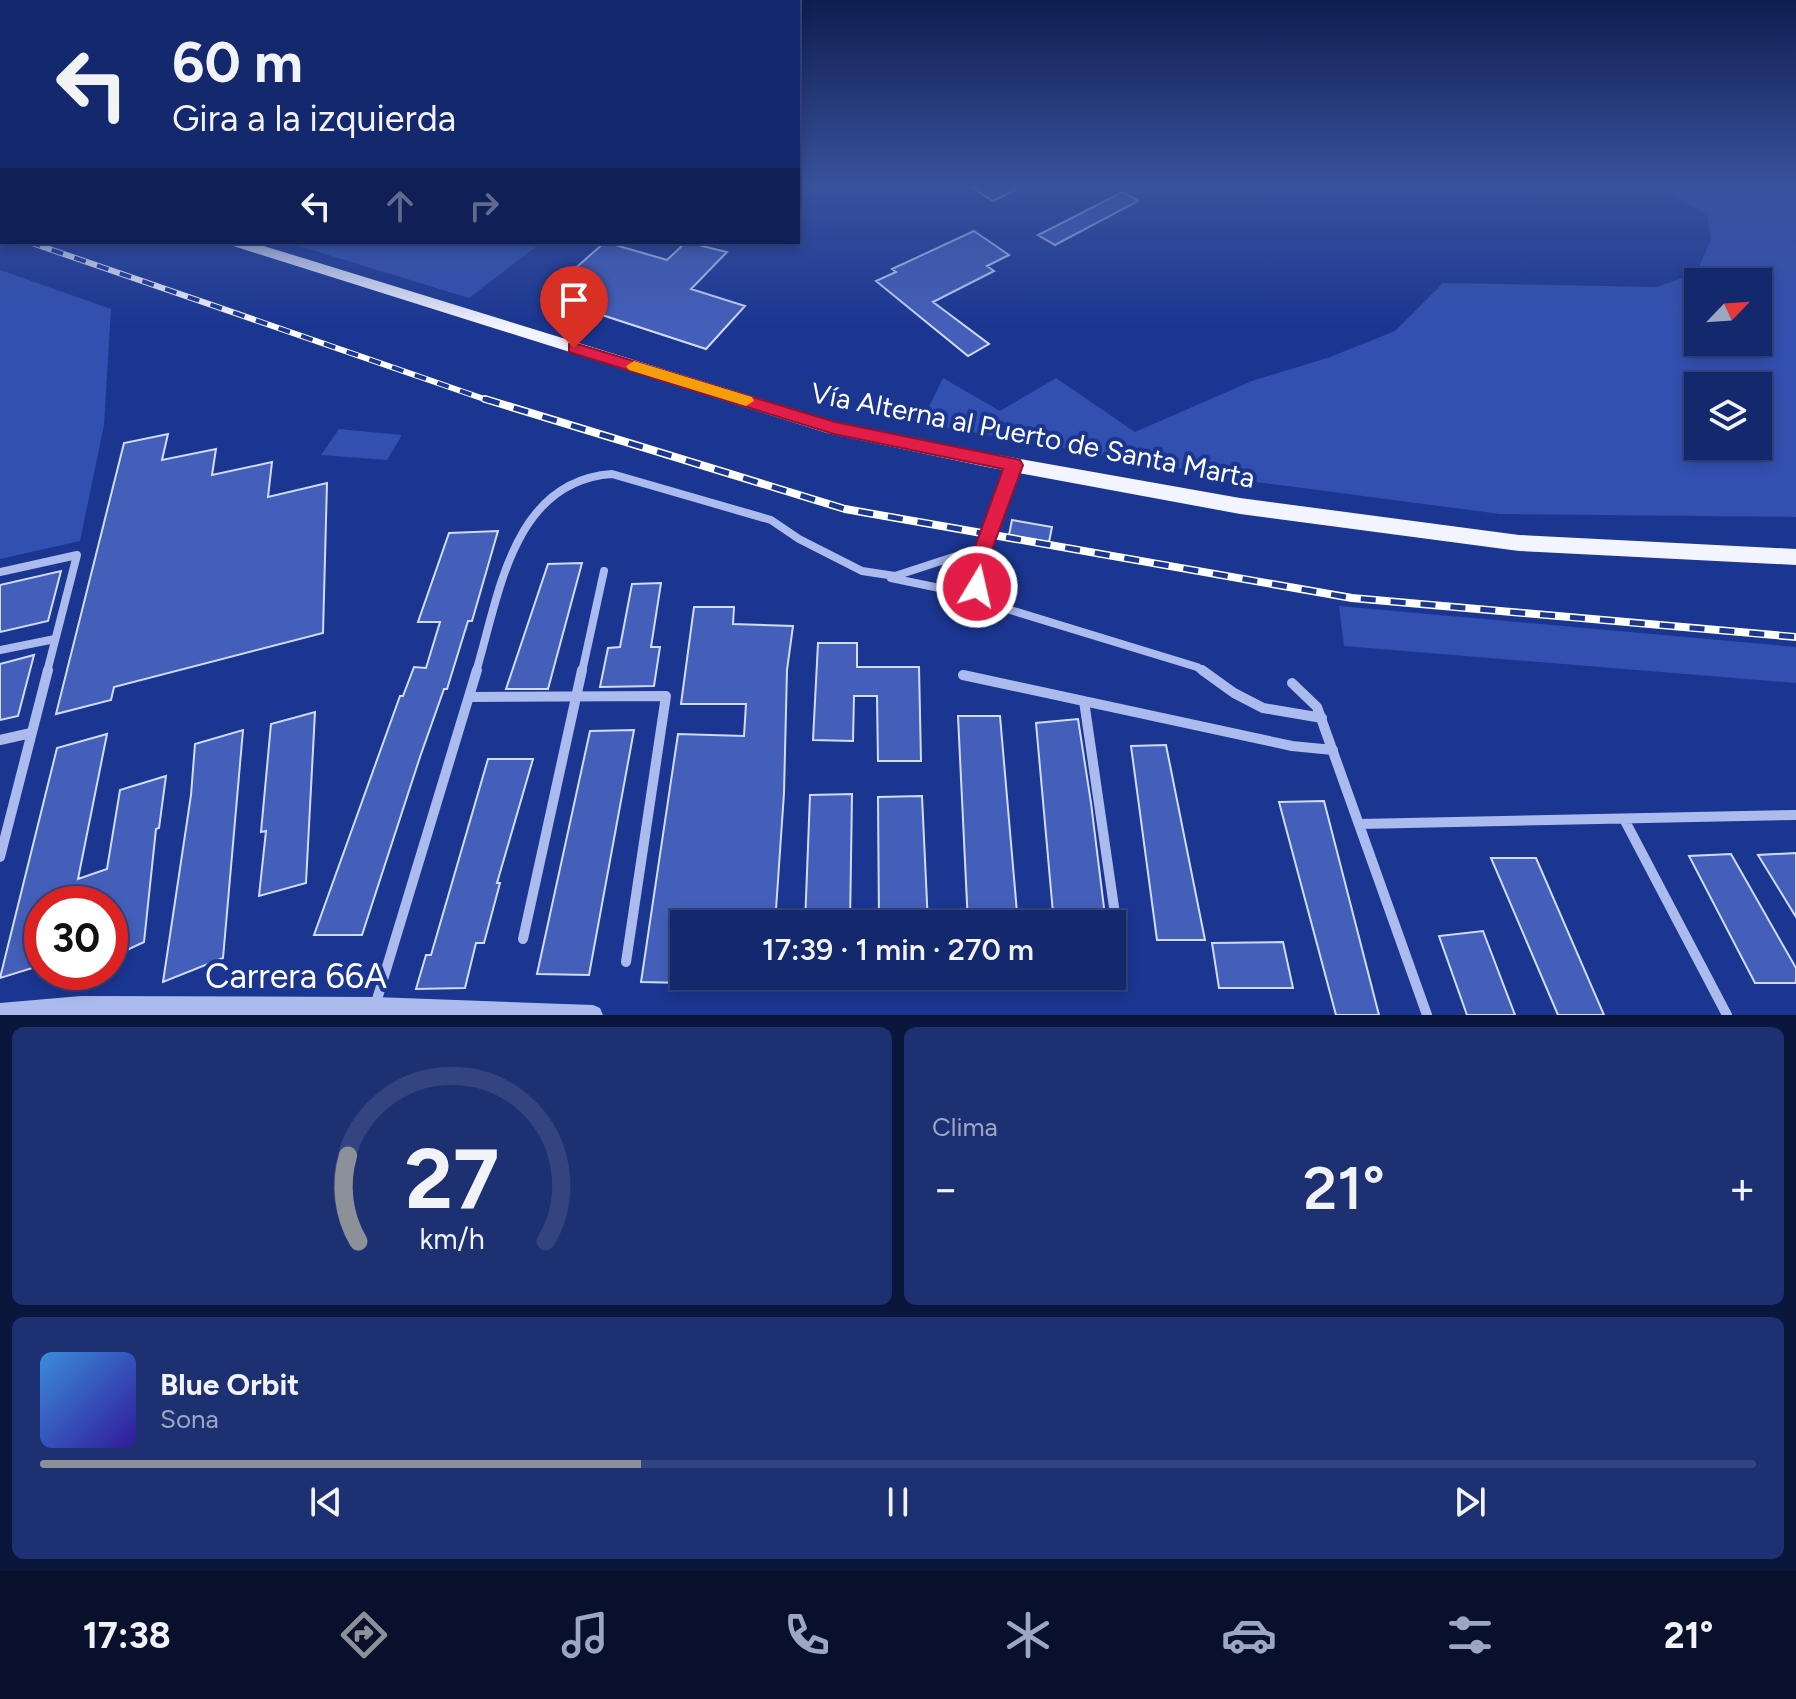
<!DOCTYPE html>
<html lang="es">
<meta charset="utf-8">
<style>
body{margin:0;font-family:Figtree,sans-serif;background:#1d3072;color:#f1f3f6;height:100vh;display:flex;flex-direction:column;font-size:30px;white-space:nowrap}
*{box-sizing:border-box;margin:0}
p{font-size:26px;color:#9da6c2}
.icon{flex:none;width:44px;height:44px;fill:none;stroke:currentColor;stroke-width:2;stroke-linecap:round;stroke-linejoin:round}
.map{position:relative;height:1015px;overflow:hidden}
.drawer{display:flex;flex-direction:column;gap:12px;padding:12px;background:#0b163c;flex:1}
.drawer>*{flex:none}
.banner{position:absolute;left:0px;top:0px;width:800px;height:244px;box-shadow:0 4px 12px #0003,0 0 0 2px #334480;background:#14286d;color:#f1f3f6;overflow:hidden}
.needle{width:52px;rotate:65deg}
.fabs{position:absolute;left:1684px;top:268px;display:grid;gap:16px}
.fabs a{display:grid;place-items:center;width:88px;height:88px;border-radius:0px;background:#14286d;box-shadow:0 4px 12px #0003,0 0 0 2px #334480;font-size:40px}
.speed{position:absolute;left:24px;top:886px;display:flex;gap:16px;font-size:40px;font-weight:700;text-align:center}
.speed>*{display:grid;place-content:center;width:104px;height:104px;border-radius:50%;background:#14286d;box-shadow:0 4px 12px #0003,0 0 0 2px #334480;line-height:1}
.speed .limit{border:12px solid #d22;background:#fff;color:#111}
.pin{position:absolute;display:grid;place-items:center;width:68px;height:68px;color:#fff;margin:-82px -34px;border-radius:50% 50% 50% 0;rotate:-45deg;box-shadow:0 0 8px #0007}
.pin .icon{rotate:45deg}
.me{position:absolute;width:88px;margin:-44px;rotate:9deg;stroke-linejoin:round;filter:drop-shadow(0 0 6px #0008)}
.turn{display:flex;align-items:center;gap:28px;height:168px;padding:0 40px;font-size:36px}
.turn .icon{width:104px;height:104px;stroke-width:2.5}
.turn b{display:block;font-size:56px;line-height:68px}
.lanes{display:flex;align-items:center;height:76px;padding:0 40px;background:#0003;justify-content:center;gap:40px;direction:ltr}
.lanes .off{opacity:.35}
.big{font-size:60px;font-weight:600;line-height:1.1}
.drawer .tile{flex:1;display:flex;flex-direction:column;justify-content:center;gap:12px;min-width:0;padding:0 28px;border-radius:12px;background:#1d3072}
.drawer .dial{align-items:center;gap:0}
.dial svg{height:208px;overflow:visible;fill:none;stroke:#334480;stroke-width:7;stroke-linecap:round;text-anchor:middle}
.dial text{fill:#f1f3f6;stroke:none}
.song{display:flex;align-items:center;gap:24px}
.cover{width:96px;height:96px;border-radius:12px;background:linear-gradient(135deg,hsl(210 70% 55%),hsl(250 70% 35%))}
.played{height:8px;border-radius:4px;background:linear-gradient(90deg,#8c9099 35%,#334480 35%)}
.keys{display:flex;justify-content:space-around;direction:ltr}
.heat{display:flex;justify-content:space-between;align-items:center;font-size:44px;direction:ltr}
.drawer .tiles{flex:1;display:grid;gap:12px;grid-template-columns:1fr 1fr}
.tile:last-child{grid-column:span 2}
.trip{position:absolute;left:670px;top:910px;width:456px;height:80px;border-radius:0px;background:#14286d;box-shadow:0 4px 12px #0003,0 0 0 2px #334480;font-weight:600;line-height:80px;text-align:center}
.menu{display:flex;height:128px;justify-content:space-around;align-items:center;background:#08102c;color:#9da6c2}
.menu .icon{width:56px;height:56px}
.menu .active{color:#8c9099}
.menu b{font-size:36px;color:#f1f3f6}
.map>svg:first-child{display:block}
.green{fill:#3250b0;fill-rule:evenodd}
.building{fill:#445fb9;stroke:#d1dbfa;stroke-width:2}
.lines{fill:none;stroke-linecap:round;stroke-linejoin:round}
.minor-far1{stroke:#abbbee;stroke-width:8}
.minor{stroke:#abbbee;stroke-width:10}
.tertiary{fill:#abbbee;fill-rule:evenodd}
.primary{fill:#f2f4ff;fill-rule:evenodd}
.rail-far1-casing{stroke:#fff;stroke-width:6}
.rail-casing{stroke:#fff;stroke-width:8}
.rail-far1{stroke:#1b3691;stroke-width:4;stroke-dasharray:12;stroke-linecap:butt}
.rail{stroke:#1b3691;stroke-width:5;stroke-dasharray:15;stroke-linecap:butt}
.route{fill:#e11d48;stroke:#92132f;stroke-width:2}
.slow{fill:#f59e0b}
.labels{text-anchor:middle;stroke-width:8;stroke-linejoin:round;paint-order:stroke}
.street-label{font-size:28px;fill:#fff;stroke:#1b3691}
.near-street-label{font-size:34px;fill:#fff;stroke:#1b3691}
</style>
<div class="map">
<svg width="1796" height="1015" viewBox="0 0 1796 1015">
<rect width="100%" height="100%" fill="#1b3691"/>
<path class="green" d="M1649 185H1796V517L1500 514 1256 482 921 423 943 378 1000 411 1056 378 1135 432 1252 381 1330 357 1395 331 1443 283 1657 287 1696 273 1711 240 1707 215 1663 188ZM1698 282H1758V342H1698ZM1758 386V446H1698V386Z
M286 242H542L469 298Z
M0 270 111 309 104 425 80 541 0 559Z
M339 429 402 435 387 460 321 455Z
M1339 606 1796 647V683L1344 646Z"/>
<path class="building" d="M968 185H1026L993 201Z
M1123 192 1138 201 1055 245 1038 235Z
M974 231 1009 255 987 266 994 271 933 302 989 344 968 356 876 281 896 272 892 269Z
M605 242 667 260 686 242 727 252 691 289 745 306 706 349 544 296Z
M168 434 162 460 216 449 212 475 272 462 268 497 327 483 323 633 114 687 111 700 56 714 124 443Z
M1012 520 1052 527 1049 542 1009 535Z
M498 531 472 621H468L447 689H444L420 757 362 935H314L400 696H403L414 667 426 668 440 622H418L449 533Z
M582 563 548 689H506L548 564Z
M61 571 48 621 0 632V585Z
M661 583 651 647H660L654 686 600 687 608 648 620 647 632 584Z
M694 607H734L733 624 793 626 787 670 784 793 775 924H684V983L641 982 678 734 744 736 746 704H681Z
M818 643H857V667H919L921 761H878L877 696H854L853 741 813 740Z
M34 655 18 716 0 720V664Z
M315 712 306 883 259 896 266 831 261 832 271 724Z
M958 716H1000L1018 924H968Z
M1078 719 1091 803 1106 924H1054L1036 723Z
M243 730 223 958 163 982 191 795 195 744Z
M634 730 589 975 537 974 590 731Z
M107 734 78 879 107 869 120 790 166 776 159 828 156 829 144 942 110 958V904H42V965L0 978 57 748Z
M1166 745 1205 940H1157L1131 746Z
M488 759H533L497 883H500L484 943H476L465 988 416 989 426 955H431Z
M852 794 850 924H805L810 795Z
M922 796 928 924H879L878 797Z
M1324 801 1379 1015H1336L1279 802Z
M1796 853V917L1758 855Z
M1731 854 1796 968V983H1755L1689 856Z
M1491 858H1536L1604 1015H1558Z
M1483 931 1515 1015H1467L1439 936Z
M1283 942 1293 988H1219L1212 943Z"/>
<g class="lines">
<path class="minor-far1" d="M1014 465 984 547 977 587 994 605 1197 667 1205 672
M0 572 77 555 47 672
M891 578 983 597
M0 650 55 639
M476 672C499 596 512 481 612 474L771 520 799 539 862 571 895 576 984 547
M582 672 604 571"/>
<path class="minor" d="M1202 670 1234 693 1263 708 1322 718
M963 675 1292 746 1333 750
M1292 683 1317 707 1427 1015
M470 697 666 696 626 962
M1084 701 1123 969
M0 740 31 733
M1624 819 1727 1015
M1359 824 1796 815
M0 857 48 670
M523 939 582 670
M375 1006 477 670"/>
<path class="tertiary" d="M81 996 375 997 593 1005 600 1008 603 1015H0V1003Z"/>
<path class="primary" d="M227 242H251L835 422 987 453 1240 498 1519 535 1796 549V565L1519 551 1240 514 987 467 827 433 230 245Z"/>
<defs>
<path id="rail-far1" d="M29 242 490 401"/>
<path id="rail" d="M485 399 845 509 1352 598 1796 637"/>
</defs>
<use href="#rail-far1" class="rail-far1-casing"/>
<use href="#rail" class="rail-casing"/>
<use href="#rail-far1" class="rail-far1"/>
<use href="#rail" class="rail"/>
</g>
<linearGradient id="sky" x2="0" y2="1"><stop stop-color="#0f1e50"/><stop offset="0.57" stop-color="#39529d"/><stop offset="1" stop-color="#39529d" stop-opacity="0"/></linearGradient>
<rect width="1796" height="327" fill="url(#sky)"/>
<path class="route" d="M574 343 835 422 1020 460 1023 465 993 547 984 592H971L968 587 975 547 1003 469 834 434 569 352V344Z"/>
<path class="slow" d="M634 361 752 397 754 401 746 406 629 370 626 366Z"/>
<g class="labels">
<g class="street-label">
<text transform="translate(1033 435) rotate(11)" y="10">Vía Alterna al Puerto de Santa Marta</text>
</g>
<g class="near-street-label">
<text x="296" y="988">Carrera 66A</text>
</g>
</g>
</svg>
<div class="fabs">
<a><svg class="needle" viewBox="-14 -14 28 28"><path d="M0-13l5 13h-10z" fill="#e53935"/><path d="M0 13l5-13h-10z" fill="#9da6c2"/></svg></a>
<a><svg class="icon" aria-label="layers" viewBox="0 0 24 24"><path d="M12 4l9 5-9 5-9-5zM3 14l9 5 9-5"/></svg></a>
</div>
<div class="speed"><div class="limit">30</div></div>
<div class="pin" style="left:574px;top:348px;background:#d93025"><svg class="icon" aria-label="arrive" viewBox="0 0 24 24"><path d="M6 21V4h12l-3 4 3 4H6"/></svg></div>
<svg class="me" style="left:977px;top:587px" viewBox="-20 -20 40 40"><circle r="17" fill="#e11d48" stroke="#fff" stroke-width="3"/><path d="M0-11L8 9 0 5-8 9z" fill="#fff"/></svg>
<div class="trip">17:39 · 1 min · 270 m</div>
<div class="banner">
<div class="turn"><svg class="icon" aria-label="left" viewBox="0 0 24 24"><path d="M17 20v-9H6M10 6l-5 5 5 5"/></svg><div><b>60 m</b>Gira a la izquierda</div></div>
<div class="lanes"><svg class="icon" aria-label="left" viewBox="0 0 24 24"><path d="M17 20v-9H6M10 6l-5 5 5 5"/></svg><svg class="icon off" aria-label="ahead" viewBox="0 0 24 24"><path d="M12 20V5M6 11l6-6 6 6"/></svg><svg class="icon off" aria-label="right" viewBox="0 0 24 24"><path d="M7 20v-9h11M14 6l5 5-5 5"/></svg></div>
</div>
</div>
<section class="drawer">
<div class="tiles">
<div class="tile dial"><svg viewBox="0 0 100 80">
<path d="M14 69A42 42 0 1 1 86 69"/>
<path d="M14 69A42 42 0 0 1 10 36" stroke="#8c9099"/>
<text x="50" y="56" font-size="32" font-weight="700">27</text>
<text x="50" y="72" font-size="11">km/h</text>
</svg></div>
<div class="tile"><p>Clima</p>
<div class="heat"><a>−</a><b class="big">21°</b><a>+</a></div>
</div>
<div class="tile">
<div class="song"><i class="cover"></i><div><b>Blue Orbit</b><p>Sona</p></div></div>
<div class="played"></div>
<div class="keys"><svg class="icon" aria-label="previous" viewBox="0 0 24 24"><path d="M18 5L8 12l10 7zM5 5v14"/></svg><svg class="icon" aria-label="pause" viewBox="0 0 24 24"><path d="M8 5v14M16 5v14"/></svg><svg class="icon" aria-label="next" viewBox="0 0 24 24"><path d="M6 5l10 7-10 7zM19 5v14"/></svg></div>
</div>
</div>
</section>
<nav class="menu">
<b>17:38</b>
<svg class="icon active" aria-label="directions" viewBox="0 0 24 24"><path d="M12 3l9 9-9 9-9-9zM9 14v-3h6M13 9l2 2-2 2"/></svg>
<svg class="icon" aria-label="music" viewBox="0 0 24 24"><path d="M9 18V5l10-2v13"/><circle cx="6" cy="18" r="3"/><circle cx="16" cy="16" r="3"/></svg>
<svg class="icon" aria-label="phone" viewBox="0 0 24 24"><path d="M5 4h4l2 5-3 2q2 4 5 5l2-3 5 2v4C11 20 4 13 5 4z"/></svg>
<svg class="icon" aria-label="climate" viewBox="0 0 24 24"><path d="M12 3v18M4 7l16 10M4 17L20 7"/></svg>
<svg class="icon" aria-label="car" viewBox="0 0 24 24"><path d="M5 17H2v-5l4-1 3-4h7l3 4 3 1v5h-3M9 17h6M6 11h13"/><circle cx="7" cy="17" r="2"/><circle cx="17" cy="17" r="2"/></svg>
<svg class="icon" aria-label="filters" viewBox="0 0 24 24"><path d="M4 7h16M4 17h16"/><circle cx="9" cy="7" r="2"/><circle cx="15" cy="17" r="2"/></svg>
<b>21°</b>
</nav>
